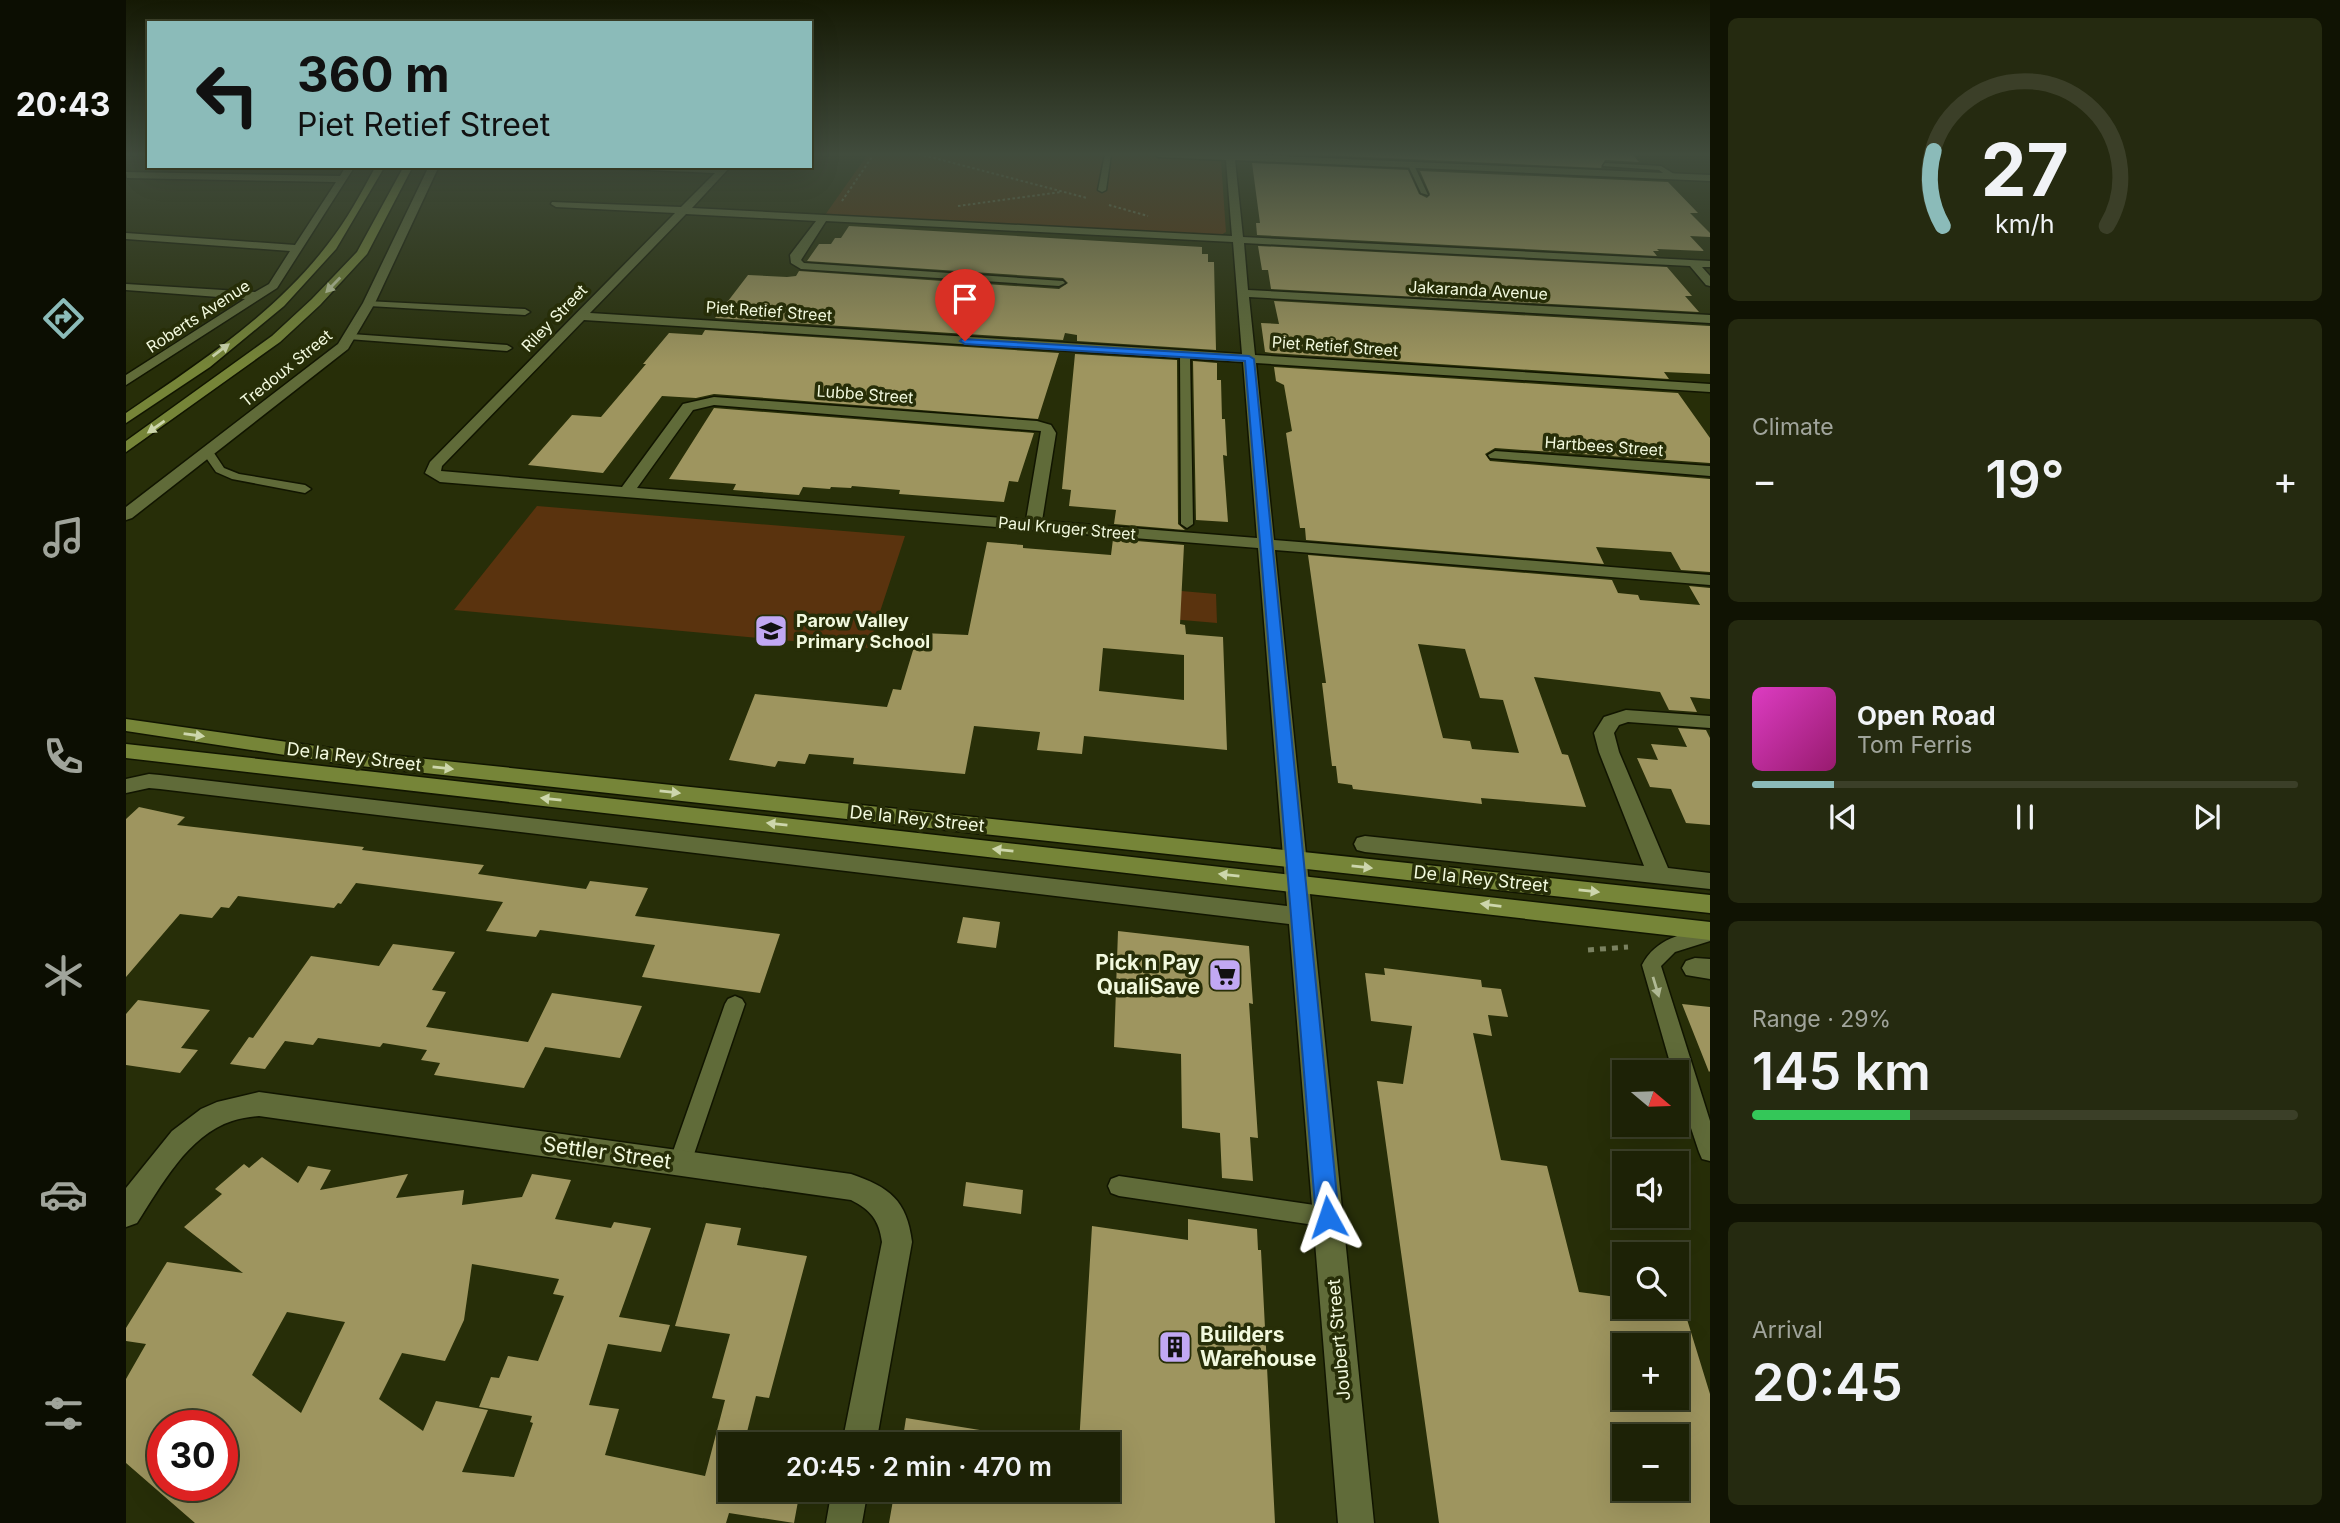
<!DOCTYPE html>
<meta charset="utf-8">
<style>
body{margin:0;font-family:Inter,sans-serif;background:#252a10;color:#f1f3f6;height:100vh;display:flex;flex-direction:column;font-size:26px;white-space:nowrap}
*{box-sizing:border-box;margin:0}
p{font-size:23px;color:#a0a49b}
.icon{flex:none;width:38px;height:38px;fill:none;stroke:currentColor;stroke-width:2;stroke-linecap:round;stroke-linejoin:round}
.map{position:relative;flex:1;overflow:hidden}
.drawer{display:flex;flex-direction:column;gap:18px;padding:18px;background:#101303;width:630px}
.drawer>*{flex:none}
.banner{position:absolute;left:21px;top:21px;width:665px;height:147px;border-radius:0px;box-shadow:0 7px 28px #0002,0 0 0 2px #3b3f28;background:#8bbbb9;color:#111;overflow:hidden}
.needle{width:46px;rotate:109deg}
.tools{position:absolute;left:1486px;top:1060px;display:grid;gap:14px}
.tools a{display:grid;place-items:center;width:77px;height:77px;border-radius:0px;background:#1d2206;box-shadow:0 7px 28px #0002,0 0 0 2px #3b3f28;font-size:35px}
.speed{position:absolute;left:21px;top:1410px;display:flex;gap:14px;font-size:35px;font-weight:700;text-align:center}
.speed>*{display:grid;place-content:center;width:91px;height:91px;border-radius:50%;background:#1d2206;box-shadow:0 7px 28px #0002,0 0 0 2px #3b3f28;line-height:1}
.speed .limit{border:10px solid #d22;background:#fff;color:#111}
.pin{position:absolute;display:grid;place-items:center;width:60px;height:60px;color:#fff;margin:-72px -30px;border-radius:50% 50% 50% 0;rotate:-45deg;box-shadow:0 0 7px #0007}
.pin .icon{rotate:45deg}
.me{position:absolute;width:77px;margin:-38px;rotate:355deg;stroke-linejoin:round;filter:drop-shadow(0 0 5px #0008)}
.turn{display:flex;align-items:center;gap:24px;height:147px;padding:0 35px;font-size:32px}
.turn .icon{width:91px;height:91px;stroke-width:2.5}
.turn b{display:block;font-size:49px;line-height:60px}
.big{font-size:52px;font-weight:600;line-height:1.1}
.drawer .widget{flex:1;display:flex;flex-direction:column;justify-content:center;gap:10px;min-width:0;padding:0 24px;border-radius:10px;background:#252a10}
.drawer .dial{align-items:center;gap:0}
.dial svg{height:182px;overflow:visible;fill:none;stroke:#3b3f28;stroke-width:7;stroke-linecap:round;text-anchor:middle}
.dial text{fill:#f1f3f6;stroke:none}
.song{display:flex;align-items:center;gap:21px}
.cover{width:84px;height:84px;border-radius:10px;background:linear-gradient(135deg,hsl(310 70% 55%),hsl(320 70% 35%))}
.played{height:7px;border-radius:4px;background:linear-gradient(90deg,#8bbbb9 15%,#3b3f28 15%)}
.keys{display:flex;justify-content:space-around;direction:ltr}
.heat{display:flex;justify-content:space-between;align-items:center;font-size:38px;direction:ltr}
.charge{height:10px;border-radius:5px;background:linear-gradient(90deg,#34c759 29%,#3b3f28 0)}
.trip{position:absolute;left:592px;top:1432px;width:402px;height:70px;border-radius:0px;background:#1d2206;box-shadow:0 7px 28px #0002,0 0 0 2px #3b3f28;font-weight:600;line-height:70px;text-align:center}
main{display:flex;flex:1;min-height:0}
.menu{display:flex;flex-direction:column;width:126px;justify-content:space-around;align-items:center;background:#0c0e02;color:#a0a49b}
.menu .icon{width:49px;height:49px}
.menu .on{color:#8bbbb9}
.menu b{font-size:32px;color:#f1f3f6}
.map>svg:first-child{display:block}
.green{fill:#5a330e}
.building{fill:#9e955f;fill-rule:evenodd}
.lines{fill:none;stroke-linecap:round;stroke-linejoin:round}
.lane-casing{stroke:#111500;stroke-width:3}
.street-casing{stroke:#111500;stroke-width:3}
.secondary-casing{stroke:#111500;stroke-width:3}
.path-far1{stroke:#7a8160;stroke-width:2;stroke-dasharray:2.5 2.5;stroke-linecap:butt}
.path{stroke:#7a8160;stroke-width:5;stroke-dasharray:6 6;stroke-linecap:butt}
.lane{fill:#606b39;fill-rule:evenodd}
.street{fill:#606b39;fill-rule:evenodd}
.secondary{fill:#768538;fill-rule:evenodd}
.oneway{fill:#cdd6ac}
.oneway2{fill:#b0b994}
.route{fill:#1a73e8;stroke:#114b97;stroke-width:2}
.labels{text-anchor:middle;stroke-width:7;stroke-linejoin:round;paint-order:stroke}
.far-street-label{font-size:16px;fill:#f2f9de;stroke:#272e08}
.poi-label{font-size:18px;font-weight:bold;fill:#f2f9de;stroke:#272e08;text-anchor:start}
.street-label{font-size:18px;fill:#f2f9de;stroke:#272e08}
.near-poi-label{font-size:21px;font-weight:bold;fill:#f2f9de;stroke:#272e08;text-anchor:end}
.near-street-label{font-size:21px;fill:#f2f9de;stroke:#272e08}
</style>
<main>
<nav class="menu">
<b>20:43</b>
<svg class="icon on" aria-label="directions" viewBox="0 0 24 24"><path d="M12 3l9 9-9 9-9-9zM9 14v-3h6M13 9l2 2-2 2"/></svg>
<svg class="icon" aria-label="music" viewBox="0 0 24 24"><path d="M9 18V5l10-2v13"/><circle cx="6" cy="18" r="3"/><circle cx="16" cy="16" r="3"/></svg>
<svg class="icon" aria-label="phone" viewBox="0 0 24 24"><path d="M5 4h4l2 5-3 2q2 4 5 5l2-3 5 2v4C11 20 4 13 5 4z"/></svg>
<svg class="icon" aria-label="climate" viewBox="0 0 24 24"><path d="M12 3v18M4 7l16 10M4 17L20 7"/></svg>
<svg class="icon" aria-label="car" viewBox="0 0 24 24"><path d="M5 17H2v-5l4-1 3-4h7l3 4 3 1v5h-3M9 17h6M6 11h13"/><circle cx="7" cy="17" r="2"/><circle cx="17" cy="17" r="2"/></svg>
<svg class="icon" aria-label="filters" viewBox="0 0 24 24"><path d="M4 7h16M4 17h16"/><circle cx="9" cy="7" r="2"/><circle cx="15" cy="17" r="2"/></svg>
</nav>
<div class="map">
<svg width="1584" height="1523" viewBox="0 0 1584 1523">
<rect width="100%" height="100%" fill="#272e08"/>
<path class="green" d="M742 154H979L1089 159 1095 161 1100 232 1093 236 699 215Z
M411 506 779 536 742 648 328 610Z
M974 584 1090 594 1091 623 998 615Z"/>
<path class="building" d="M1176 154H1506L1513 162 1479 160 1475 168Z
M1126 163 1282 170 1293 194 1301 198 1304 194 1294 171 1542 182 1572 213H1564L1584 233V237L1564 236 1578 251 1531 249 1533 251H1527L1531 256 1131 235 1130 223H1134Z
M723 226 1076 247V254H1082V262H1088L1090 350 951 341V335L939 333 937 340 589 318 622 275 661 277 670 276 673 271 933 289 942 283 937 278 681 261 693 244H705L709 238H715Z
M1132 246 1541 267 1566 296H1559L1573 312 1145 289 1142 270H1136Z
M1148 301 1584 326V374L1538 372 1543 379 1146 353 1139 352 1135 323 1153 324Z
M579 330 933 353 912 419 588 394 570 398 536 396 477 473 402 465 446 415 475 417 520 364H517L543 333 576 335Z
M949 354 1051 360 1052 524 1059 530 988 524 990 510 943 506 945 490 936 489Z
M1067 361 1091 363V380H1095L1096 419H1099L1101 456 1097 455 1102 522 1070 520Z
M1148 367 1552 393 1584 438V463L1369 448 1359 454 1364 461 1584 479V572L1555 570 1545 552 1470 547 1478 564 1180 540 1179 528H1174L1160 433 1166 431 1158 385 1150 381Z
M588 408 908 433 892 482 883 481 878 502 773 494 774 490 726 486 725 488 705 487 704 489 677 487 673 495 607 490 610 484 543 479Z
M987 539 1058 545 1054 624 1059 625 1060 634 1097 637 1101 750 958 736 956 754 911 750 914 732 848 726 839 774 727 764 728 758 683 754 679 764 652 761 649 767 603 760 629 694 761 707 767 689 775 690 791 637H795L797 633 842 635 861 542 897 545V548L985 555ZM977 648 1058 655V700L973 691Z
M1182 555 1486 580 1492 593 1512 595 1514 600 1574 605 1563 586 1584 588V699L1564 697 1571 712 1543 710 1534 692 1408 677 1436 754 1442 755 1460 807 1355 798 1356 804 1227 789 1226 785 1212 783 1210 766H1206L1196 683H1200ZM1292 644 1339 649 1354 698 1377 700 1393 753 1346 749 1344 741 1317 738Z
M1552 728 1580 730 1584 738V825L1560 823 1545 789 1524 787 1511 758 1532 760 1525 744 1561 747Z
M13 807 59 817 51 825 238 847 236 850 358 865 352 874 460 889 464 881 522 888 509 916 654 934 634 993 516 977 529 945 414 930 410 937 360 931 377 902 230 883 215 904 212 903 208 908 112 896 103 908 95 907 86 918 54 914 0 977V819Z
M837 917 874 922 870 948 831 943Z
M992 931 1123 946 1127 1004 1123 1003 1132 1138 1124 1137 1127 1181 1096 1178 1094 1133 1056 1128 1055 1054 988 1047Z
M267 944 329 952 306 990 320 992 300 1027 402 1042 426 993 516 1006 494 1058 419 1047 398 1088 308 1075 314 1063 295 1060 301 1050 257 1043 254 1047 192 1038 187 1045 159 1041 139 1069 104 1064 123 1037 127 1038 185 956 253 966Z
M1258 968 1355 980 1356 987 1375 989 1382 1017 1362 1015 1366 1036 1347 1033 1375 1160 1421 1166 1453 1292 1498 1298V1307H1550V1304L1556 1303 1584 1394V1523H1313L1251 1081 1277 1084 1286 1026 1245 1021 1239 973 1259 975ZM1498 1346H1550V1398H1498ZM1498 1437H1550V1489H1498Z
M12 1000 84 1010 55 1048 72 1050 54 1073 0 1065V1014Z
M1556 1004 1584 1007V1071L1583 1072Z
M136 1157 172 1183 182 1166 205 1170 194 1190 282 1174 270 1198 338 1190 336 1205 396 1197 406 1174 445 1180 429 1219 485 1228 488 1222 525 1228 493 1317 544 1325 535 1352 482 1344 463 1405 493 1409 479 1455 579 1476 599 1400 586 1398 604 1334 549 1326 580 1223 615 1228 611 1245 681 1256 643 1398 630 1396 618 1444H604V1489H629L673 1496 668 1523 603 1513 600 1523H69L0 1463V1379L20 1344 0 1341V1328L41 1262 117 1273 58 1227 96 1194 89 1189 118 1164 123 1168ZM346 1264 433 1279 427 1294 438 1296 412 1361 382 1356 373 1378 365 1377 353 1407 406 1416 404 1422 407 1423 388 1477 336 1472 362 1410 310 1401 297 1431 253 1399 276 1353 319 1361 338 1320ZM161 1312 219 1322 175 1413 126 1375ZM37 1426H96V1486H37Z
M840 1182 897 1190 895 1214 837 1206Z
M1062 1219 1131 1229 1132 1250H1135L1149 1523H763L769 1489H982V1444H953L966 1226 1062 1240Z
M780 1418 860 1431 859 1444H776Z"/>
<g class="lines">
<defs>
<path id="lane" d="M979 154H985L980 190 976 192 972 190Z
M1285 163 1288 165 1302 195 1295 193 1282 165Z
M1479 163 1535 166 1553 177 1546 179 1533 170 1477 166Z
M240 301 399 309 404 312 399 315 243 306 240 305Z
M225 334 381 345 386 348 381 351 222 339 220 337Z
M1059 352 1064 355 1067 524 1061 528 1055 524 1054 355Z
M78 450H86L98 468 113 474 179 485 185 489 179 493 106 479 90 472 76 452Z
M1584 927V941L1549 952 1535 966 1584 1121V1161L1576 1159 1573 1152 1550 1083V1073H1547L1516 965C1530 938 1556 934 1584 927Z
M609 996 616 999 619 1004 565 1163 562 1170 554 1173 546 1170 543 1163 599 1004 602 999Z
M993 1176 1202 1207 1210 1210 1213 1217 1210 1224 1202 1227 993 1196 985 1193 982 1186 985 1179Z"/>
<path id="street" d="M1028 154H1108L1584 175V181L1109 160 1117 237 1584 261V267H1576L1584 276V286L1580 285 1564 266 1118 243 1122 290 1584 315V323L1123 297 1129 355 1584 384V392L1130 363 1148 540 1584 575V585L1149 550 1248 1523H1212L1163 924 34 789 23 788 0 793V779L23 774 34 775 1161 906 1132 548 314 482 299 473 304 462 549 213 430 207 425 204 426 202 555 207 589 173 500 169 496 166H605L566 208 1106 236 1100 160 1032 157ZM560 214 690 221 664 255 665 263 675 269 933 286 939 283 937 281 678 263 675 260 700 221 1107 242 1116 354 464 313ZM458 320 1117 362 1131 538 916 521 930 433 925 425 911 421 588 397 557 404 496 487 315 471 316 466ZM588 405 915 431 900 520 511 488 567 410Z
M220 166H229L151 288 0 385V375L119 299 0 290V284L129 292 143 284 164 251 0 239V233L169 245 210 182 1 178 0 172 214 176Z
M303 166H313L249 303 222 349 6 518 0 520V507L212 344 237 303Z
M1369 451 1584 466V476L1364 458 1362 455Z
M1500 710 1584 716V728L1502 722 1493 725 1488 733 1493 752 1542 868 1584 873V889L1239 852 1231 850 1228 844 1231 838 1239 836 1518 866 1473 752 1468 733 1478 717Z
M1569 958 1584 959V979L1560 975 1556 968 1560 961Z
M133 1092 725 1174C763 1187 781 1200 786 1242L750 1444H716L756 1242C753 1220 745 1210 725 1200L133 1116C124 1117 115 1118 106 1121 62 1135 35 1186 11 1223L0 1227V1188L46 1131 75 1109 91 1102Z
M706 1489H742L736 1523H700Z"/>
<path id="secondary" d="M250 166H259L210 249 158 306 84 367 0 423V413C72 364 149 314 202 244 221 220 235 193 250 166Z
M278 166H287L241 254 194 305 154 342 0 452V441L146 336 186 299 231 252Z
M0 719 225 751 1584 895V913L225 765 0 731Z
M0 744 1584 922V940L0 758Z"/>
</defs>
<use href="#lane" class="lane-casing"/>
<use href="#street" class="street-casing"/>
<use href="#secondary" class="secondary-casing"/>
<path class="path-far1" d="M793 154 961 198
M716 201 748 154
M983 205 1022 216
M832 206 935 192"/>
<path class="path" d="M1462 950 1502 947"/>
<use href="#lane" class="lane"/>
<use href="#street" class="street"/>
<use href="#secondary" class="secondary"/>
</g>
<defs><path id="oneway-solid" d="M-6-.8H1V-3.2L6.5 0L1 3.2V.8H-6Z" transform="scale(1.75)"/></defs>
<g class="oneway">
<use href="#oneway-solid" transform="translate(207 285) rotate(134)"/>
<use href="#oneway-solid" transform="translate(95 350) rotate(-37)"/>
<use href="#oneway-solid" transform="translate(30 427) rotate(145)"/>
<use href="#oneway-solid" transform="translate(68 735) rotate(8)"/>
<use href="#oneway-solid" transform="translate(317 768) rotate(6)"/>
<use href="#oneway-solid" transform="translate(544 792) rotate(6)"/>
<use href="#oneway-solid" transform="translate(425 799) rotate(-174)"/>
<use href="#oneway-solid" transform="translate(651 824) rotate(-174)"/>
<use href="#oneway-solid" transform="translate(877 850) rotate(-174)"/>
<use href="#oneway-solid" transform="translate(1236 867) rotate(6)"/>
<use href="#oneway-solid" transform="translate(1103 875) rotate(-174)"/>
<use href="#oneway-solid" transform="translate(1463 891) rotate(6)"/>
<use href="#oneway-solid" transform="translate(1365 905) rotate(-173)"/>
</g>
<use class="oneway2" href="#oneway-solid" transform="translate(1530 987) rotate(73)"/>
<linearGradient id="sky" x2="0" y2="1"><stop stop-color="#151904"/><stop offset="0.42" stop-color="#414c3d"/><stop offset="1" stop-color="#414c3d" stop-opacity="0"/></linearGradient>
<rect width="1584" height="367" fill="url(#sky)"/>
<path class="route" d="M836 339 1123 356 1128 359 1213 1217 1210 1225 1202 1228 1194 1225 1190 1217 1119 361 839 344 834 341Z"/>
<defs>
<symbol id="school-square" viewBox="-11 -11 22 22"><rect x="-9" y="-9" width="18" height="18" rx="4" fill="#c1a8f3" stroke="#272e08"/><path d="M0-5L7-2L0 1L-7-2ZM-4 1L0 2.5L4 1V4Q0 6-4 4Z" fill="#111"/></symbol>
<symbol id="supermarket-square" viewBox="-11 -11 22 22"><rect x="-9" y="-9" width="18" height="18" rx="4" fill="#c1a8f3" stroke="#272e08"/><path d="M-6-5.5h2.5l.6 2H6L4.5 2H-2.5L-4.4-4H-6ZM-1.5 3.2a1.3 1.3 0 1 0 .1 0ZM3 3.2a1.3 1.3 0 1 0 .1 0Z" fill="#111"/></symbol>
<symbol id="building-square" viewBox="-11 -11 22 22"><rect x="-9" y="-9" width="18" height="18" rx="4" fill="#c1a8f3" stroke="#272e08"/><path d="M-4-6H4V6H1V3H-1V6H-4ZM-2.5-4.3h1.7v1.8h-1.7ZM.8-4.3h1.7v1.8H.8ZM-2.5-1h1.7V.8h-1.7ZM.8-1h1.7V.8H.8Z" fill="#111"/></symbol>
</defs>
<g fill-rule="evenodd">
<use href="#school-square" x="626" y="612" width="38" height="38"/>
<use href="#supermarket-square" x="1080" y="956" width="38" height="38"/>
<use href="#building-square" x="1030" y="1328" width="38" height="38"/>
</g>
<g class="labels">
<g class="far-street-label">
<text transform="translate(1352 290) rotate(3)" y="6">Jakaranda Avenue</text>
<text transform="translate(643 311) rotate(4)" y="6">Piet Retief Street</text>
<text transform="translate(72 316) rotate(-33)" y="6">Roberts Avenue</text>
<text transform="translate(428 318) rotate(-46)" y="6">Riley Street</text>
<text transform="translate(1209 346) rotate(4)" y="6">Piet Retief Street</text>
<text transform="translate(160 368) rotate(-39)" y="6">Tredoux Street</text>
<text transform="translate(739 394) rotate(4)" y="6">Lubbe Street</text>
<text transform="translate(1478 446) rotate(4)" y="6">Hartbees Street</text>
<text transform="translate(941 528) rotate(5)" y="6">Paul Kruger Street</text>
</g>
<g class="poi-label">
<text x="670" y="627">Parow Valley<tspan x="670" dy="21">Primary School</tspan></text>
</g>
<g class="street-label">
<text transform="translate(228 757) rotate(7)" y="6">De la Rey Street</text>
<text transform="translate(791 819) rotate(6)" y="6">De la Rey Street</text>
<text transform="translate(1355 879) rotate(6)" y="6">De la Rey Street</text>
<text transform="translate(1213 1340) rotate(-95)" y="6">Joubert Street</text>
</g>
<g class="near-poi-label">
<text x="1074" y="970">Pick n Pay<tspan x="1074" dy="24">QualiSave</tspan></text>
<text x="1074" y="1342" text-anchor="start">Builders<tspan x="1074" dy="24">Warehouse</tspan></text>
</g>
<g class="near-street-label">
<text transform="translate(481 1153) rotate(8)" y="7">Settler Street</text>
</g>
</g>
</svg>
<div class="tools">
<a><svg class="needle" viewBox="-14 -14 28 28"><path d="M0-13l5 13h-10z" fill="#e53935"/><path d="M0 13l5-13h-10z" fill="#a0a49b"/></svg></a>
<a><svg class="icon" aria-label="sound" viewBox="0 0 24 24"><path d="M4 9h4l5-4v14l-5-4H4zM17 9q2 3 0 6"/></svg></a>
<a><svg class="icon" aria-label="search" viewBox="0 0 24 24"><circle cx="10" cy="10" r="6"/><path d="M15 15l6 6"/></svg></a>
<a>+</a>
<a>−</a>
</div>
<div class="speed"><div class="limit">30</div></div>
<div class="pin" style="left:839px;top:341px;background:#d93025"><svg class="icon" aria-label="arrive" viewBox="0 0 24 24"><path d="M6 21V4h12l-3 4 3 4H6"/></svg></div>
<svg class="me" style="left:1202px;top:1217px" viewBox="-20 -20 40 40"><path d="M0-17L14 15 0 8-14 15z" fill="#1a73e8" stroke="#fff" stroke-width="4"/></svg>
<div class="trip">20:45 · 2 min · 470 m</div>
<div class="banner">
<div class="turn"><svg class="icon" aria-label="left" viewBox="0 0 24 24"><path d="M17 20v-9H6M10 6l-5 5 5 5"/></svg><div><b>360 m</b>Piet Retief Street</div></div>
</div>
</div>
<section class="drawer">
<div class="widget dial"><svg viewBox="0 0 100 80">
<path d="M14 69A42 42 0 1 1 86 69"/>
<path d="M14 69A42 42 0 0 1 10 36" stroke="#8bbbb9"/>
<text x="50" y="56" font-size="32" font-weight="700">27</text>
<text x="50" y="72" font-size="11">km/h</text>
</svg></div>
<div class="widget"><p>Climate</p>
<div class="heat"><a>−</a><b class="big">19°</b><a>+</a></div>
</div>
<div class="widget">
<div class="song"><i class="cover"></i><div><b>Open Road</b><p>Tom Ferris</p></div></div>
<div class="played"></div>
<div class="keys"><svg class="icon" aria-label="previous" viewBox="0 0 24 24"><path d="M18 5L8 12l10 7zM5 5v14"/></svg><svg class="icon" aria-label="pause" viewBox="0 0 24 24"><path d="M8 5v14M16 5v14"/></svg><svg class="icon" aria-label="next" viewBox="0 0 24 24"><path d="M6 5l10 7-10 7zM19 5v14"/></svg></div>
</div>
<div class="widget"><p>Range · 29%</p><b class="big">145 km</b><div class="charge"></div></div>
<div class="widget"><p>Arrival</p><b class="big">20:45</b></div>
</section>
</main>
